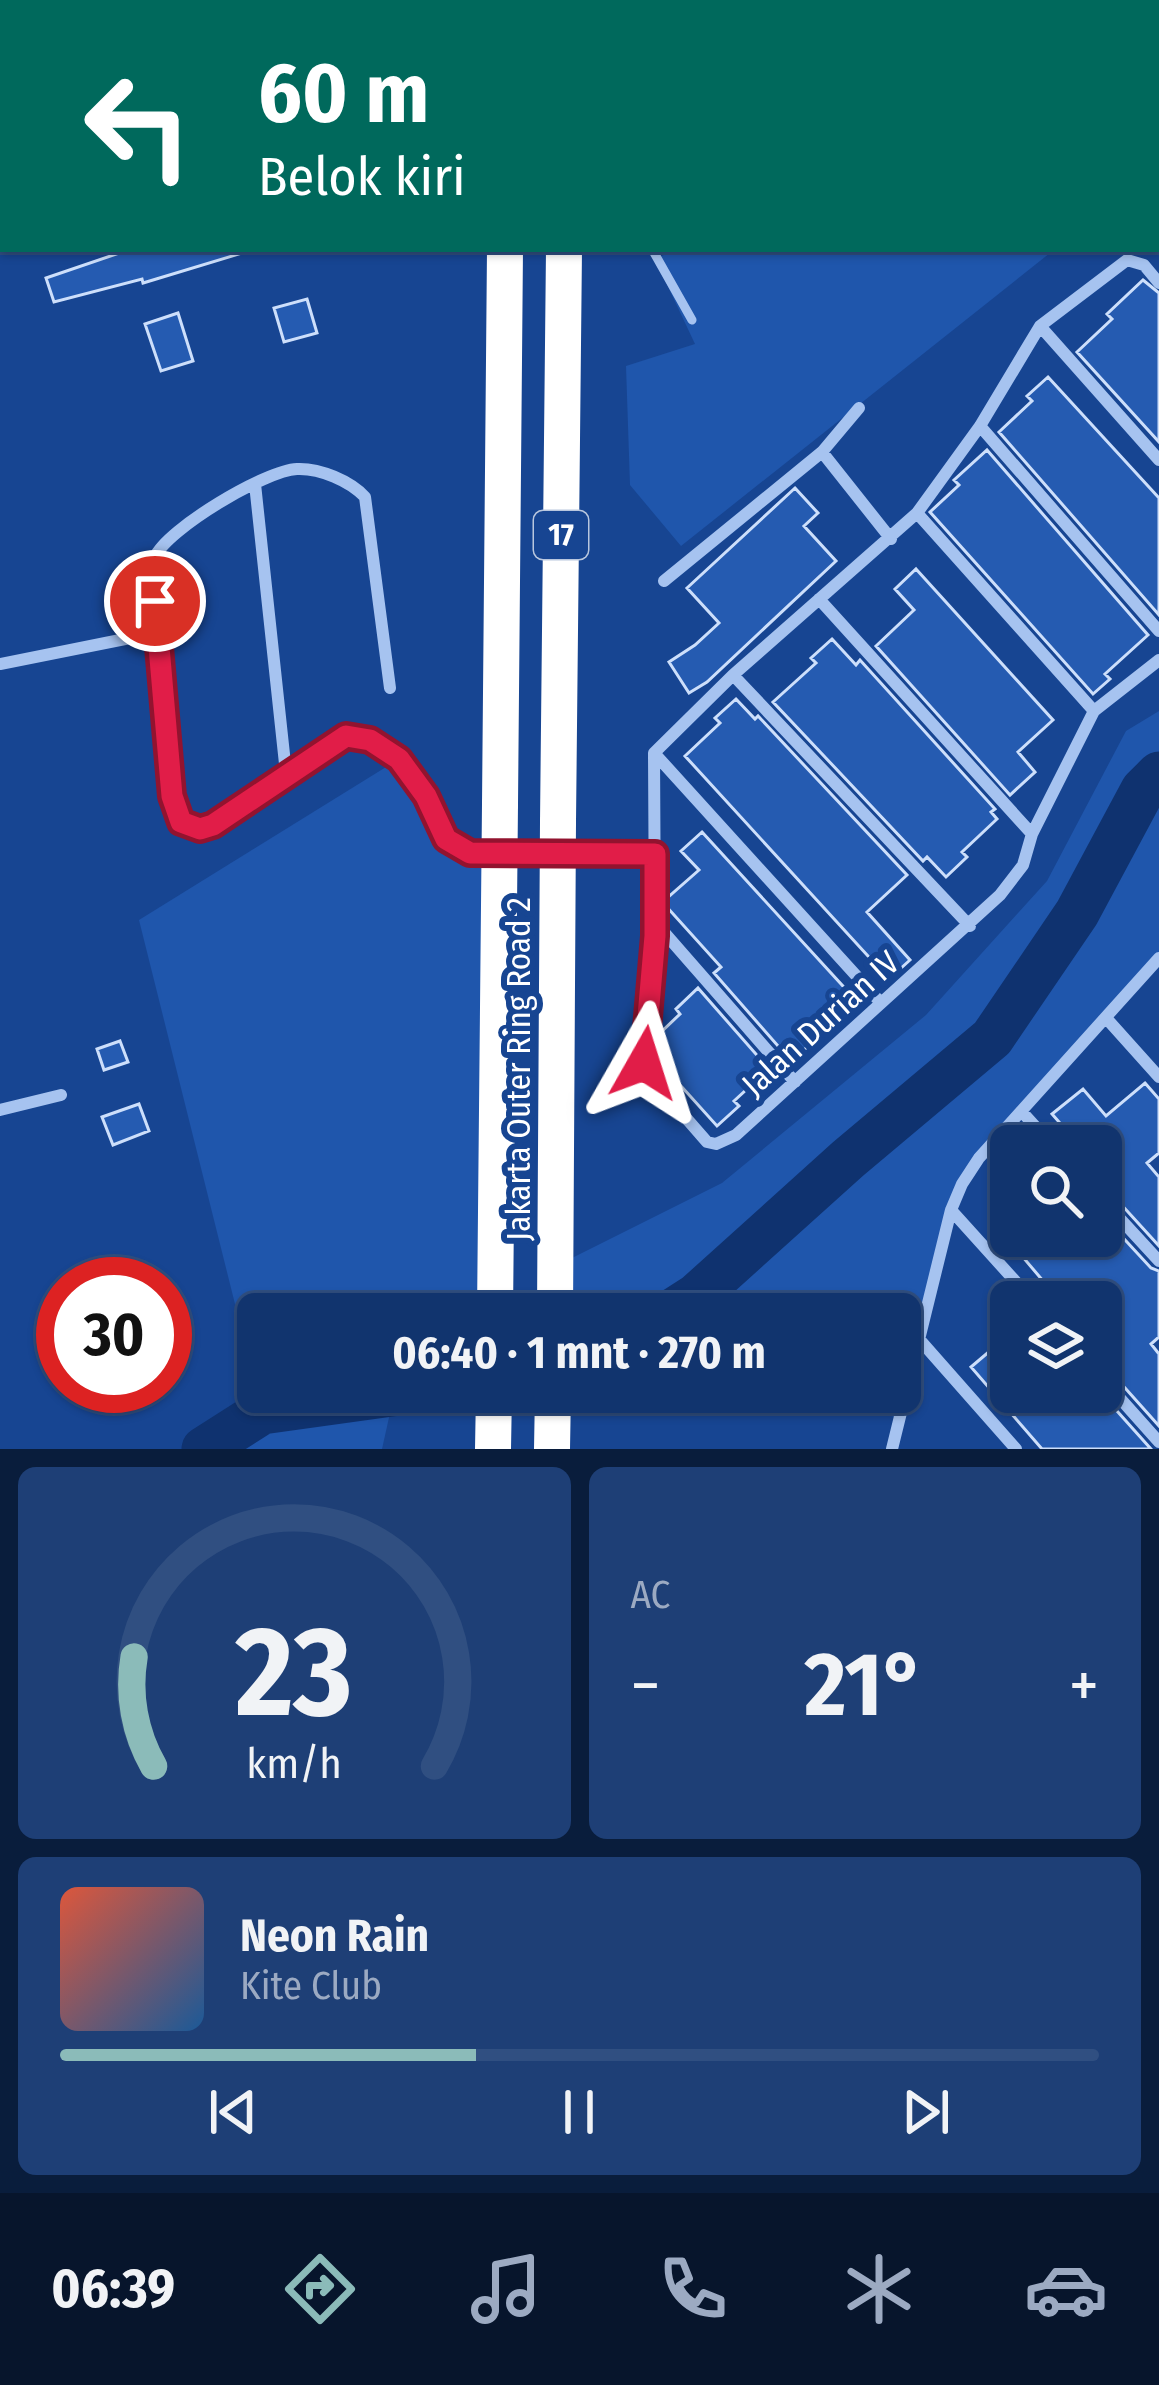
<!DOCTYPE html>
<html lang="id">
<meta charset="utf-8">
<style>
body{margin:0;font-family:"Fira Sans Condensed",sans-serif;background:#1e3f76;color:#f1f3f6;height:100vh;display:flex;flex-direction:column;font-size:45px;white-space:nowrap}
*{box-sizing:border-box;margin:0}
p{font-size:39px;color:#9caac2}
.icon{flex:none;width:66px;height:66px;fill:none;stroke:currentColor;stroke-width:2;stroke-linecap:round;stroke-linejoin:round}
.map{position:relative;height:1449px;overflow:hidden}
.side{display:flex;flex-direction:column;gap:18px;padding:18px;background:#091d3c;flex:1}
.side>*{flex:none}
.guide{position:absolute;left:0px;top:0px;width:1161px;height:252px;box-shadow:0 3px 9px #0004,0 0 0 3px #304f81;background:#00695c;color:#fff;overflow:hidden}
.fabs{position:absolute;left:990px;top:1125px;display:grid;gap:24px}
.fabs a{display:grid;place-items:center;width:132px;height:132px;border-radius:18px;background:#11346e;box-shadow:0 3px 9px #0004,0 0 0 3px #304f81;font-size:60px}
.speed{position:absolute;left:36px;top:1257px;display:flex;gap:24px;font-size:60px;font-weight:700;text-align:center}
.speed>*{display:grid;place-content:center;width:156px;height:156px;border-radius:50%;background:#11346e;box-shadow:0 3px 9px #0004,0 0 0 3px #304f81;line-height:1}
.speed .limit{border:18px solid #d22;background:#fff;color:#111}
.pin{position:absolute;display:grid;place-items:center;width:102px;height:102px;color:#fff;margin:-51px;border:6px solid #fff;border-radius:50%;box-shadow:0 3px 12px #0007}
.me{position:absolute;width:132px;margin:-66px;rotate:6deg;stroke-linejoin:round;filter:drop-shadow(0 0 9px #0008)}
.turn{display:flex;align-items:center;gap:42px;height:252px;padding:0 60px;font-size:54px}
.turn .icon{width:156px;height:156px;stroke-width:2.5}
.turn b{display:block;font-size:84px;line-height:102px}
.big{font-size:90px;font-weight:700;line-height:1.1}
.side .tile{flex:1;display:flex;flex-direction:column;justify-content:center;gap:18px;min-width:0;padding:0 42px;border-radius:18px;background:#1e3f76}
.side .dial{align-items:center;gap:0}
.dial svg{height:312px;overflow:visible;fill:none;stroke:#304f81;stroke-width:7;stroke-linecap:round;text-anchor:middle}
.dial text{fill:#f1f3f6;stroke:none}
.song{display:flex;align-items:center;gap:36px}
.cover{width:144px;height:144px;border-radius:18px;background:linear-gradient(135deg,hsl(10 70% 55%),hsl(210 70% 35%))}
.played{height:12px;border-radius:6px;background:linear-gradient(90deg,#8bbbb9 40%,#304f81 40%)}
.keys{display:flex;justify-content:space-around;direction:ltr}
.heat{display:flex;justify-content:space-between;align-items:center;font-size:66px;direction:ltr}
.side .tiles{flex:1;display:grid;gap:18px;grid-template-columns:1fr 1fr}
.tile:last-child{grid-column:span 2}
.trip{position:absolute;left:237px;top:1293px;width:684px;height:120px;border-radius:18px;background:#11346e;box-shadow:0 3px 9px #0004,0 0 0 3px #304f81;font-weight:700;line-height:120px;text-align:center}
.menu{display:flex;height:192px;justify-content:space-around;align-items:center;background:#07152c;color:#9caac2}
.menu .icon{width:84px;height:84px}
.menu .on{color:#8bbbb9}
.menu b{font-size:54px;color:#f1f3f6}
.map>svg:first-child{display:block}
.green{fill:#1f56ac}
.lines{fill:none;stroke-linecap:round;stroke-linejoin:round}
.river{stroke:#0f326f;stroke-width:45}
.building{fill:#255bb1;stroke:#cddffb;stroke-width:3}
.service{stroke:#a6c3f0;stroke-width:9}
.minor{stroke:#a6c3f0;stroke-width:12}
.secondary{stroke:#d4e2fb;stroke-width:24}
.motorway{stroke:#fff;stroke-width:36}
.motorway-bridge{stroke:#fff;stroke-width:36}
.route-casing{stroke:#92132f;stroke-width:30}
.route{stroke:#e11d48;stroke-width:21}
.labels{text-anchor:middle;stroke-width:12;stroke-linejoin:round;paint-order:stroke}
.shield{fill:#174592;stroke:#b9c7de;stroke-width:3}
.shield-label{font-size:30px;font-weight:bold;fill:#fff}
.street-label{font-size:33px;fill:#fff;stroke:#174592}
</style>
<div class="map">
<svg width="1159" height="1449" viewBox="0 0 1159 1449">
<rect width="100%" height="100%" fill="#174592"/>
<path class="green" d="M677 249H1055L681 546 630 485 626 366 695 344 655 259Z
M1159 711V964L962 1184 894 1417 828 1392H900V1314H555L556 1266 722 1183 926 1015 1047 881 1126 731Z
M399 759 446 839 500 856 494 1314H258V1392H406L394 1395 382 1449H204L262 1412 139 920Z"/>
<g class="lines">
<path class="river" d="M668 1314 696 1296 848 1159 992 1038 1077 913 1143 790 1159 774
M204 1449 262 1412 406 1392"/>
</g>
<path class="building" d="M131 249H239V254L143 283 142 279 54 302 46 278Z
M1143 280 1159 293V442L1077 352 1112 319 1107 314Z
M307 299 317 333 284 342 274 308Z
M178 313 193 361 161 371 145 324Z
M1048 377 1159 498V615L999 432 1032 401 1027 396Z
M987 450 1148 635 1105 674 1110 679 1093 694 930 512 959 485 954 480Z
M795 488 818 513 804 526 836 561 707 682 689 693 669 662 695 645 719 623 687 588Z
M916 569 1053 720 1018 752 1035 772 1010 795 876 646 914 610 895 589Z
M832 639 856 665 860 660 995 809 991 812 997 819 962 852 967 857 946 877 927 857 923 861 773 702 816 663 811 658Z
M736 699 755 719 758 716 907 875 867 912 910 960 889 979 685 756 720 723 715 718Z
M702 832 852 996 817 1029 821 1033 801 1053 794 1046 785 1054 714 973 721 967 665 905V900L699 870 681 851Z
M698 988 769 1069 734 1101 739 1106 717 1126 654 1056 656 1037 680 1014 676 1009Z
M120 1041 128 1062 104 1070 97 1049Z
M1145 1083 1159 1099V1153L1147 1163 1159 1177V1246L1118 1201 1123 1197 1101 1171V1146H1080L1052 1114 1083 1089 1106 1116Z
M139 1104 149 1131 113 1145 102 1117Z
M1102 1215 1151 1268 1159 1271V1337L1151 1344 1159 1354V1426L1109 1370 1101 1367V1302H1044L1036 1288 1044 1282 1005 1236H1057L1066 1246 1078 1236H1101Z
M1011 1333V1392H1100L1151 1449H1042L971 1367Z"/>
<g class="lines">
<path class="service" d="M631 3 637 0
M652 249 692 320"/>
<path class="minor" d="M420 0V3
M266 3 271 0
M0 154 3 153
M0 239 3 238
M1040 326 1159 460
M980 426 1159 631
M822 452 891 539
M255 484 286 773
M917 513 1094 711
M664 581 822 452 859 408
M819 599 1032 834
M160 632C157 610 146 578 155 557 167 529 266 470 297 469 320 468 350 481 365 497L390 688
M0 664 160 632 172 796 181 822 199 829 213 825 346 736 371 739 399 759 426 796 446 839 470 853 655 854
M733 675 970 926
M654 753 655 936 643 1059 666 1095 707 1142 716 1144 736 1135 1000 895 1023 865 1032 834 1094 711 1159 660
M654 753 733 675 917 513 980 426 1040 326 1127 260 1144 265 1159 283
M655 754 881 1003
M655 922 795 1082
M1107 1019 1159 1077
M0 1110 61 1095
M1023 1113 1053 1146
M1101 1198 1159 1261
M951 1210 1034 1302
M919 1339 1016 1449
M1101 1377 1159 1442
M892 1449 951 1210 962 1184 979 1158 1159 958"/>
<path class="secondary" d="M447 3 453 0
M0 199 3 198"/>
<path class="motorway" d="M507 3V0
M567 3V0
M500 804 505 249
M558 822 564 249
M493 1449 494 1392
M552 1449 553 1392"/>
<path class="motorway-bridge" d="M495 1314 500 804
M555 1314 558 822"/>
</g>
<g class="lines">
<defs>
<path id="route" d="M155 601 172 796 181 822 200 829 213 825 346 736 370 740 399 759 426 796 446 839 470 853 655 854V936L644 1063"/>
</defs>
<use href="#route" class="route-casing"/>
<use href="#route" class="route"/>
</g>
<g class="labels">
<rect class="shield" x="534" y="511" width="54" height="48" rx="9"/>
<g class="shield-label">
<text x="561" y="545">17</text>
</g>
<g class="street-label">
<text transform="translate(820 1023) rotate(-42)" y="12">Jalan Durian IV</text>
<text transform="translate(518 1069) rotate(-90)" y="12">Jakarta Outer Ring Road 2</text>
</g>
</g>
</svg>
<div class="fabs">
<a><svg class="icon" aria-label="search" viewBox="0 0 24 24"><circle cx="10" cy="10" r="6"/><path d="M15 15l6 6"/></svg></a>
<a><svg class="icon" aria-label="layers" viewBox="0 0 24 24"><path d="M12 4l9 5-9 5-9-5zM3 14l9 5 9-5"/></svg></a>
</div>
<div class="speed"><div class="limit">30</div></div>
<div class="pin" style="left:155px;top:601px;background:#d93025"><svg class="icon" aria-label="arrive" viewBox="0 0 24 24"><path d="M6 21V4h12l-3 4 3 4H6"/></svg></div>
<svg class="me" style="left:644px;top:1063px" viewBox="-20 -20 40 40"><path d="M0-17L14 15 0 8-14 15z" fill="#e11d48" stroke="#fff" stroke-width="4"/></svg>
<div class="trip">06:40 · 1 mnt · 270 m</div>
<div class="guide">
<div class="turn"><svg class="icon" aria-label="left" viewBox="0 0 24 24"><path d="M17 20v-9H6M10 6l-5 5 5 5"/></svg><div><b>60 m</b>Belok kiri</div></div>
</div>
</div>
<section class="side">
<div class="tiles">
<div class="tile dial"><svg viewBox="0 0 100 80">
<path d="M14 69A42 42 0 1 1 86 69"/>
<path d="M14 69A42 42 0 0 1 9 41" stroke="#8bbbb9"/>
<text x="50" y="56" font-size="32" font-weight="700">23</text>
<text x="50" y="72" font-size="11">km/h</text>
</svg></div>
<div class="tile"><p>AC</p>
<div class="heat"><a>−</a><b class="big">21°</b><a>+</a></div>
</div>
<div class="tile">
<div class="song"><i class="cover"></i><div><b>Neon Rain</b><p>Kite Club</p></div></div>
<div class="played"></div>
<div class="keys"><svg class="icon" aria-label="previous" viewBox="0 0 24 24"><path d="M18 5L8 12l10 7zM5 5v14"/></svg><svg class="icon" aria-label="pause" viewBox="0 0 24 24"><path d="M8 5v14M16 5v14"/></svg><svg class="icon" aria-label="next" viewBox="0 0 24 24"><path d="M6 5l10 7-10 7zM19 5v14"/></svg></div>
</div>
</div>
</section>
<nav class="menu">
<b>06:39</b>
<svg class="icon on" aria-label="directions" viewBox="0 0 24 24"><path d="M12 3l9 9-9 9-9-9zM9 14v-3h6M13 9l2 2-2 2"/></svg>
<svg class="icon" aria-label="music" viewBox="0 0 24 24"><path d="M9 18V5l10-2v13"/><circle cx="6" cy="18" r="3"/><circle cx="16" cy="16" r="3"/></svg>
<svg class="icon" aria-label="phone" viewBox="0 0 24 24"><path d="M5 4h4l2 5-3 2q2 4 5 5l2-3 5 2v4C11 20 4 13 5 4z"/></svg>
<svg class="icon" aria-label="climate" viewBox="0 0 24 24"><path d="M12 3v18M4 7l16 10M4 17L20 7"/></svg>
<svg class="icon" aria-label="car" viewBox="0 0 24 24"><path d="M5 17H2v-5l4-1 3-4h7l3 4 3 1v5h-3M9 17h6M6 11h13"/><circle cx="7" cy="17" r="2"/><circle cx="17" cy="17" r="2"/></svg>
</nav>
